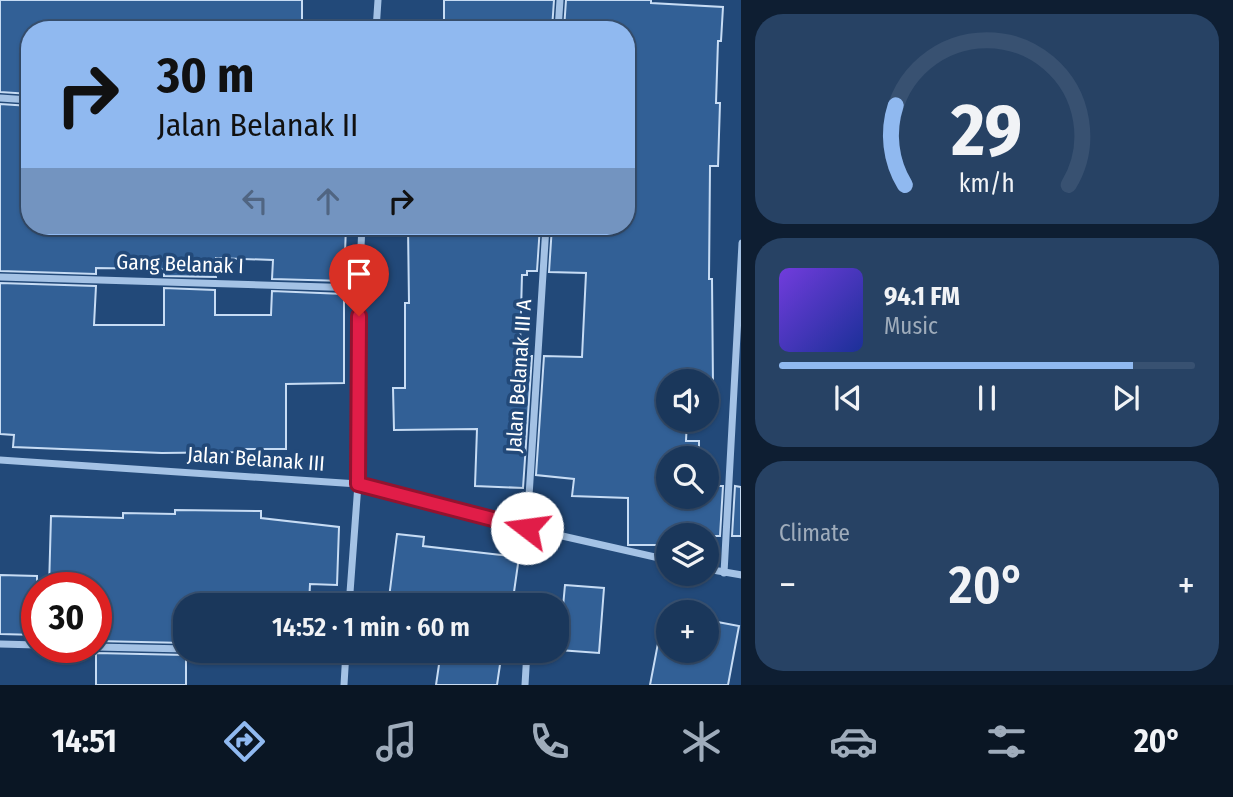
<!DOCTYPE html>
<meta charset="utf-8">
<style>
body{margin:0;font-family:"Fira Sans Condensed",sans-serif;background:#274264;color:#f1f3f6;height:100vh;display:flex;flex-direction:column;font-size:26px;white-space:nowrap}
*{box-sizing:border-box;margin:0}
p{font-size:23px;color:#9facbb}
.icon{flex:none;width:38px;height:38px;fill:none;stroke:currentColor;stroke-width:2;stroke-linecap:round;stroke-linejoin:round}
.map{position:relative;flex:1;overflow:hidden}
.details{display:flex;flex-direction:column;gap:14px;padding:14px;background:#0e1e32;width:492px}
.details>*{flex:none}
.top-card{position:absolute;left:21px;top:21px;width:614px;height:214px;border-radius:28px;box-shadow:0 2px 5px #0004,0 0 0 2px #385171;background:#90b9f0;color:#111;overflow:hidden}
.fabs{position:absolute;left:656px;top:369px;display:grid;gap:14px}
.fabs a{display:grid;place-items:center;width:63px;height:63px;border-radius:50%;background:#1a375b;box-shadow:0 2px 5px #0004,0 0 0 2px #385171;font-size:35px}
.speed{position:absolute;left:21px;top:572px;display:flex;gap:14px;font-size:35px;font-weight:700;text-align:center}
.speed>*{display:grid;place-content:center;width:91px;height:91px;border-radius:50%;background:#1a375b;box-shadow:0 2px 5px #0004,0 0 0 2px #385171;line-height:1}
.speed .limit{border:10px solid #d22;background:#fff;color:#111}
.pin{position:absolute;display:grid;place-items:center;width:60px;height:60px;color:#fff;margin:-72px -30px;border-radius:50% 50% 50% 0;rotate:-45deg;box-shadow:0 0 7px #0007}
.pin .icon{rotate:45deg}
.me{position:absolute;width:77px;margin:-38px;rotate:285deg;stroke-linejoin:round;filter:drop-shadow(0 0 5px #0008)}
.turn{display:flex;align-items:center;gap:24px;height:147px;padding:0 21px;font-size:32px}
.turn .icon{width:91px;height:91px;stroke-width:2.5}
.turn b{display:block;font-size:49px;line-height:60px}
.lanes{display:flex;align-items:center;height:66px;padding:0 21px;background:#0003;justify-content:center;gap:35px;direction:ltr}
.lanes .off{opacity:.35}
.big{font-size:52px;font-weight:600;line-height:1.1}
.details .widget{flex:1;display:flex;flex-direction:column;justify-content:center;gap:10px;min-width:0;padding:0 24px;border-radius:28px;background:#274264}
.details .dial{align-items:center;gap:0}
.dial svg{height:182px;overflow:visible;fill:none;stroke:#385171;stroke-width:7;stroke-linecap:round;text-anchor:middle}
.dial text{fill:#f1f3f6;stroke:none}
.song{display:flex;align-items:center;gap:21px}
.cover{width:84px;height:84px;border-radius:10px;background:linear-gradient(135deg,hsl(260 70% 55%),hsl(230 70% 35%))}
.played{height:7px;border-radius:4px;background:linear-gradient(90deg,#90b9f0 85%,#385171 85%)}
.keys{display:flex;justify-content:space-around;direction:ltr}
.heat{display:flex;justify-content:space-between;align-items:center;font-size:38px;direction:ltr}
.trip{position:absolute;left:173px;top:593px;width:396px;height:70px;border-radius:28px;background:#1a375b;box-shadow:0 2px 5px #0004,0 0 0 2px #385171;font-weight:600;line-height:70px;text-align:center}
.menu{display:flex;height:112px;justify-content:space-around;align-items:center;background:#0a1624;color:#9facbb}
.menu .icon{width:49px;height:49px}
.menu .selected{color:#90b9f0}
.menu b{font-size:32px;color:#f1f3f6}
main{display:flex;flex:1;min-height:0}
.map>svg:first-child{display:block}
.building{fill:#326096;stroke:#c7dcf4;stroke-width:2}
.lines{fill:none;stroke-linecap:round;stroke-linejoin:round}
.minor{stroke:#a4c2e5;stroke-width:7}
.route-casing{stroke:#92132f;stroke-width:18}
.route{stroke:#e11d48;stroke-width:12}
.labels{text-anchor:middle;stroke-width:7;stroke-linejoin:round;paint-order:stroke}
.street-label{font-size:21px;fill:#fff;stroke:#224979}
</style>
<main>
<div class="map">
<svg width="742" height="685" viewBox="0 0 742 685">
<rect width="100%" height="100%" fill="#224979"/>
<path class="building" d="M0 0H302V30H30V94L0 92Z
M444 0H554L552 29 444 24Z
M566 0H651V3L723 7 721 41H718L716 103H720L718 166H710L709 279H712L713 387H707V382H668V420H687L686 441H699V458H668V497H707V486H723L720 536H668V545H628V498L572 496 574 479 536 475 544 356 582 357 586 273 549 272 552 226H626V30L564 29Z
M0 104 30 106V226H346L344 281 272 279 273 260 216 258V277L164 276V269L96 268V274L0 271Z
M408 226H540L537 271H527V275H522L520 348H525V356H532L523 488 475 486 477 429 394 430 393 388H405V303H409Z
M0 283 96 286 94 325H164V288L215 290V315H271L272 291 344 294V383L286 384V449H243V452L162 453 13 447 14 435 0 434Z
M735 486 741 487V536H732Z
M175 510 261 511V518L339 527 337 585 310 584 309 606H182L180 630 186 631V643L96 641V588H49L51 516 123 518V513L175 514Z
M397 534 424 537 423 546 519 557 512 606H388Z
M0 575 37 576V635L0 634Z
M565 585 604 588 599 653 559 650Z
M664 612 668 613V651H707V620L739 626 728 685H650Z
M441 651H502L497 685H436Z
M96 653 186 655V685H96Z"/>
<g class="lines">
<path class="minor" d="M376 30 378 0
M558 30 560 0
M0 98 30 100
M0 277 359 288
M0 460 358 484 527 528 668 560
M527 528 546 226
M707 569 742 575
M724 573 742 243
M349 606 358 484 359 288 362 226
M0 644 37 645
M96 647 186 649
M246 651 346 654
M344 685 346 651
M525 685 527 651"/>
</g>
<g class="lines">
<defs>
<path id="route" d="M359 316 358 484 527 528"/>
</defs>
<use href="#route" class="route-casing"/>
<use href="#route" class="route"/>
</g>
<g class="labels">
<g class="street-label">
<text transform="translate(180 264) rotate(2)" y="7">Gang Belanak I</text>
<text transform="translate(519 376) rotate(-86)" y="7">Jalan Belanak III A</text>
<text transform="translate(256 459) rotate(4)" y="7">Jalan Belanak III</text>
</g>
</g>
</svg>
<div class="fabs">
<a><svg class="icon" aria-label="sound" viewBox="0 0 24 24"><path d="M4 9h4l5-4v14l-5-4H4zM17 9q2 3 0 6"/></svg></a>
<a><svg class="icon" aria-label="search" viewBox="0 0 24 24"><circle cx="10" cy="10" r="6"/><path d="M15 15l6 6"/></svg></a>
<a><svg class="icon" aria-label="layers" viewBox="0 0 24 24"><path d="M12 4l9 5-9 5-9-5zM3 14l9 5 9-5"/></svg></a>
<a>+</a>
</div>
<div class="speed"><div class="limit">30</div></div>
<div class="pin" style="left:359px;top:316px;background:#d93025"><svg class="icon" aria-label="arrive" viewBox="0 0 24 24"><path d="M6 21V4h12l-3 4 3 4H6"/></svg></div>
<svg class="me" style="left:527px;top:528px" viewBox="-20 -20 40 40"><circle r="19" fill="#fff"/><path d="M0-13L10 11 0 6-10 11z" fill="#e11d48"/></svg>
<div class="trip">14:52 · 1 min · 60 m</div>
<div class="top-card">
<div class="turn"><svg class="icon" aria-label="right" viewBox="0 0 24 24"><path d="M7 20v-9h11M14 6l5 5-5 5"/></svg><div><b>30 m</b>Jalan Belanak II</div></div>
<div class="lanes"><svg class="icon off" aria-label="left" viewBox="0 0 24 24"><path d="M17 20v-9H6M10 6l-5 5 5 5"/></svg><svg class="icon off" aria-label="ahead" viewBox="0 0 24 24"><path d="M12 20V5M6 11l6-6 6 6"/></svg><svg class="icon" aria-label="right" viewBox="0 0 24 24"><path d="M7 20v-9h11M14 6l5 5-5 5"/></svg></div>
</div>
</div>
<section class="details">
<div class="widget dial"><svg viewBox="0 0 100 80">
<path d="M14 69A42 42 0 1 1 86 69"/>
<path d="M14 69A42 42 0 0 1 10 34" stroke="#90b9f0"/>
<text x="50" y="56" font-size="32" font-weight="700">29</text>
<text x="50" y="72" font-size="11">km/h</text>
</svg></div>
<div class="widget">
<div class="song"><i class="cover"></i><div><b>94.1 FM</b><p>Music</p></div></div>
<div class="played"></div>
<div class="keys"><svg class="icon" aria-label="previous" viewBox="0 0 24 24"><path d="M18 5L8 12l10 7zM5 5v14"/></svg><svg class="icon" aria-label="pause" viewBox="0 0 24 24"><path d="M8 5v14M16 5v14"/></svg><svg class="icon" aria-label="next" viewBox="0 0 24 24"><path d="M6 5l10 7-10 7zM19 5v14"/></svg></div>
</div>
<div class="widget"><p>Climate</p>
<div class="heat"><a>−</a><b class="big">20°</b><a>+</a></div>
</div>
</section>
</main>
<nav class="menu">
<b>14:51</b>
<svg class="icon selected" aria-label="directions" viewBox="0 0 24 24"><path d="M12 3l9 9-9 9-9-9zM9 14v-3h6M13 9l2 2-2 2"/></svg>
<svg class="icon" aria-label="music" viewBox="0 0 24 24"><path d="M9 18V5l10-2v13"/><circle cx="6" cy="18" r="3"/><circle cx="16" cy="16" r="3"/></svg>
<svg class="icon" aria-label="phone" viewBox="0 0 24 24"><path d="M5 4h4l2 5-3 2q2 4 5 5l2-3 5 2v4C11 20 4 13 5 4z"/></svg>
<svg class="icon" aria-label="climate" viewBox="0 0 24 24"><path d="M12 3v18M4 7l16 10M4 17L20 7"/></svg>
<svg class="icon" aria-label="car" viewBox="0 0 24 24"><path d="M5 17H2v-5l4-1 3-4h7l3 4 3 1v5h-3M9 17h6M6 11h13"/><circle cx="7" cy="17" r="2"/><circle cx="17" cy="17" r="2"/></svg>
<svg class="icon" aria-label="filters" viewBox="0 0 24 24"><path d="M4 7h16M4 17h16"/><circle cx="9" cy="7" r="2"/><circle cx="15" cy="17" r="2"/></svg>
<b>20°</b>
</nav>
